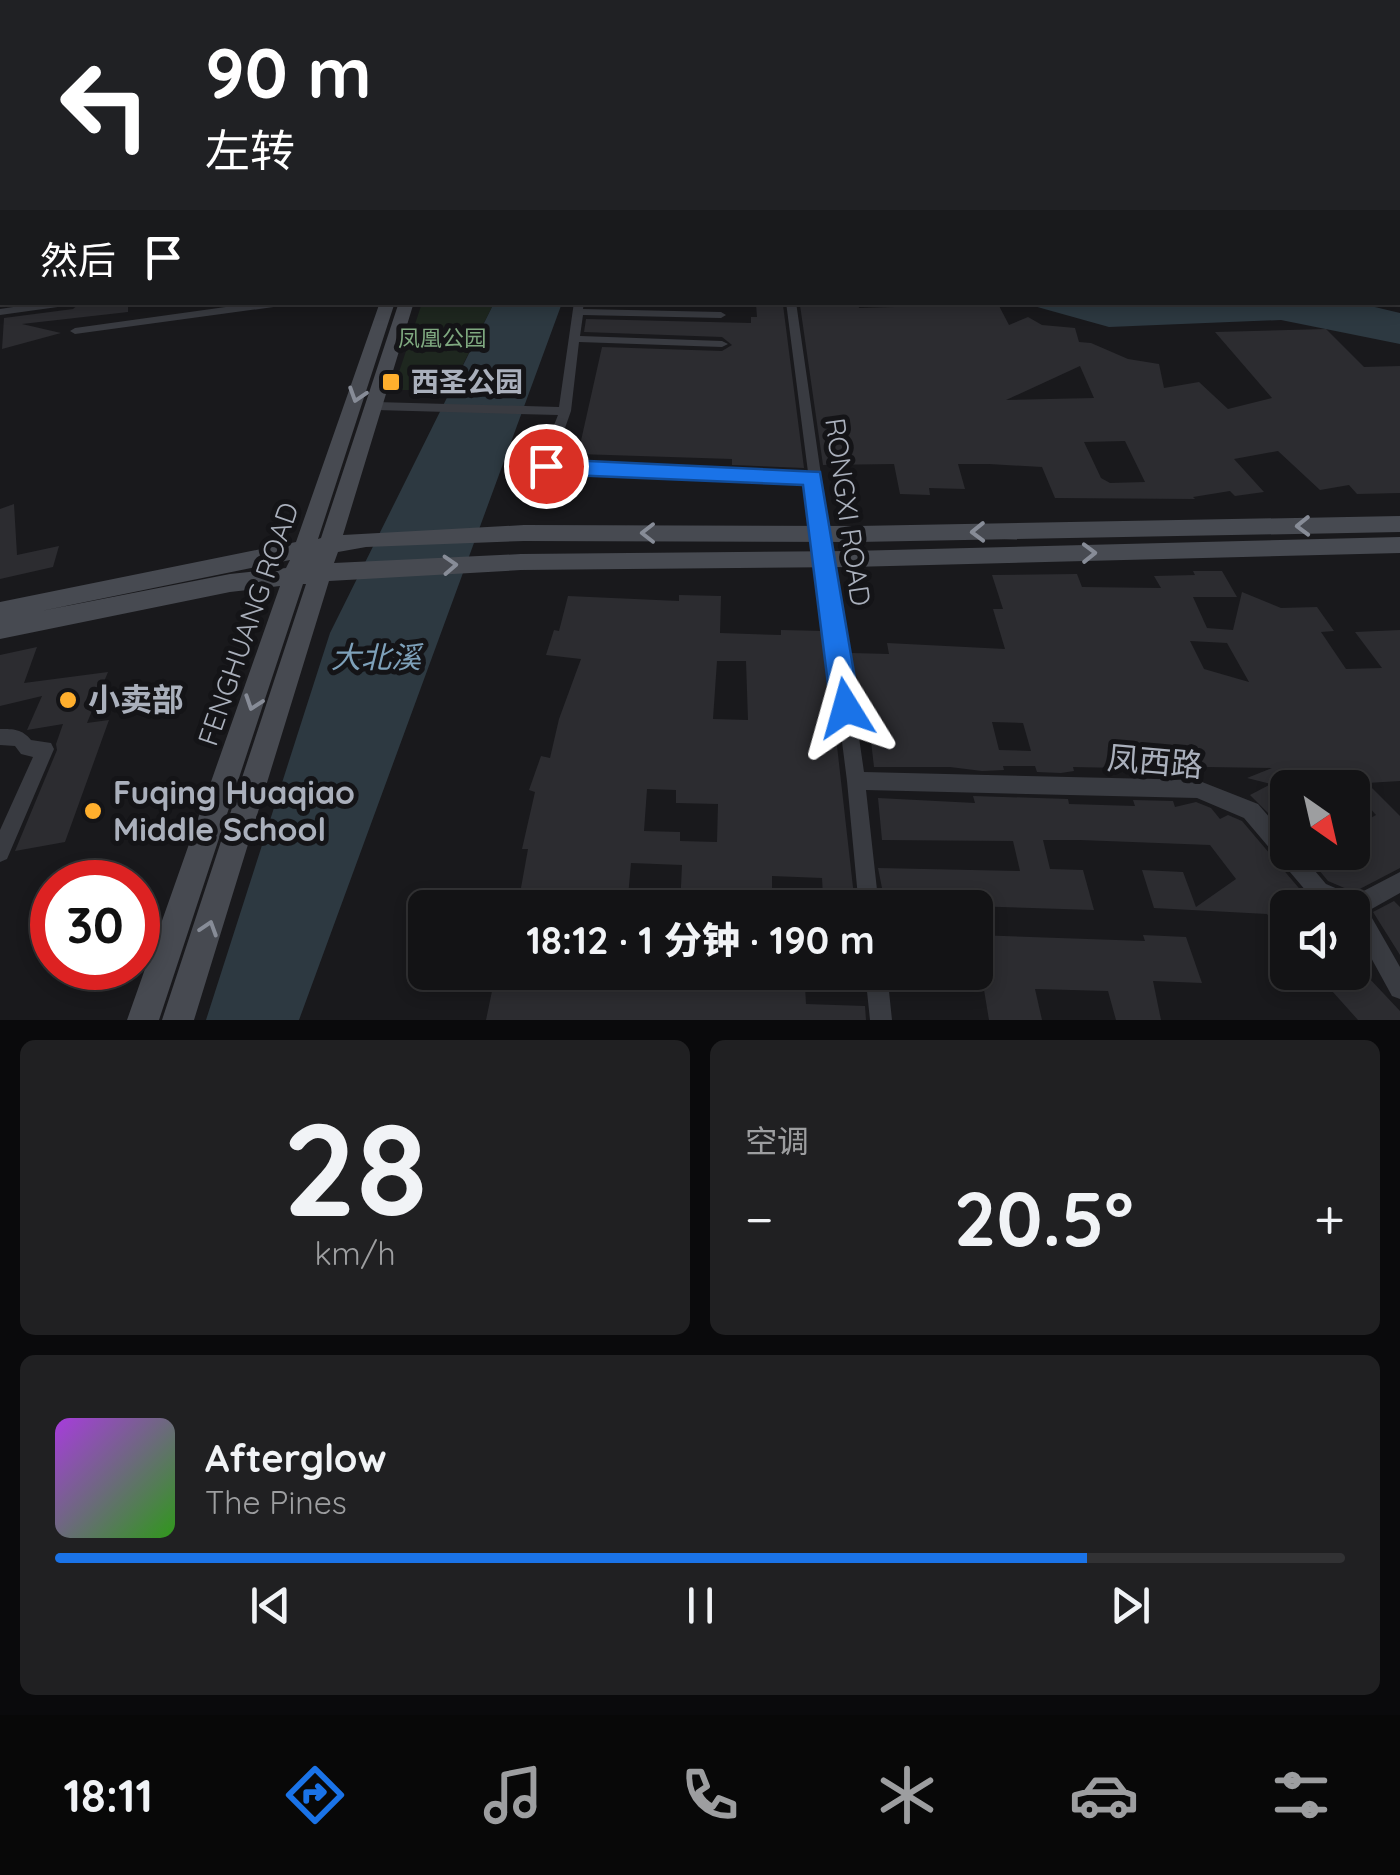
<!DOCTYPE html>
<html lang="zh">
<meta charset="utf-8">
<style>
body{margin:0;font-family:Quicksand,"Noto Sans SC",sans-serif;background:#202022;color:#f1f3f6;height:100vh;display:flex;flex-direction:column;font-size:38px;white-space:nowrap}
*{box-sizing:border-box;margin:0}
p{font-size:32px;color:#9d9ea0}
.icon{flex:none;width:55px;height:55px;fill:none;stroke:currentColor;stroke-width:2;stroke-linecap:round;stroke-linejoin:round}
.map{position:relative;height:1020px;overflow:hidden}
.details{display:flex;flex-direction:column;gap:20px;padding:20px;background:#0a0a0c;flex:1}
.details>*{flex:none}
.banner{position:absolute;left:0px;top:0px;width:1400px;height:305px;box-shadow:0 5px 15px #0003,0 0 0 2px #323234;background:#202124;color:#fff;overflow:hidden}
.needle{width:65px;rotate:146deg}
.controls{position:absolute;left:1270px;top:770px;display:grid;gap:20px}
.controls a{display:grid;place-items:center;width:100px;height:100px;border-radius:15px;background:#131315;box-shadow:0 5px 15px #0003,0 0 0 2px #323234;font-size:50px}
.speed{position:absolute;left:30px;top:860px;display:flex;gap:20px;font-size:50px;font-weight:700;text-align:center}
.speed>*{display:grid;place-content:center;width:130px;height:130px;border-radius:50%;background:#131315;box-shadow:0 5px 15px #0003,0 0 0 2px #323234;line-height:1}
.speed .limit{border:15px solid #d22;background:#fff;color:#111}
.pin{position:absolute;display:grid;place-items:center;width:85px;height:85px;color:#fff;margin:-42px;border:5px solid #fff;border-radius:50%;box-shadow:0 2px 10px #0007}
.me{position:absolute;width:110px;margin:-55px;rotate:352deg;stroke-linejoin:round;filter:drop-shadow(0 0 8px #0008)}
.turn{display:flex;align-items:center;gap:35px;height:210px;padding:0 40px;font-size:45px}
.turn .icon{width:130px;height:130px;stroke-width:2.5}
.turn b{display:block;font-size:70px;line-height:85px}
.then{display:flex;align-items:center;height:95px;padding:0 40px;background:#0003;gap:20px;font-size:38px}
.big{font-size:75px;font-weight:800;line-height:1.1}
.details .tile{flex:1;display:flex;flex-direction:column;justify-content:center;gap:15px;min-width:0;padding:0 35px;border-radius:15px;background:#202022}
.details .dial{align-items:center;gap:0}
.dial b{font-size:130px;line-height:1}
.song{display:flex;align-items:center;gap:30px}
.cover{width:120px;height:120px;border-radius:15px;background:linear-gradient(135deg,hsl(280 70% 55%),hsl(110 70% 35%))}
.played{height:10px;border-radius:5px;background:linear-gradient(90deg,#1a73e8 80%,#323234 80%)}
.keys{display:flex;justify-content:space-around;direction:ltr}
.heat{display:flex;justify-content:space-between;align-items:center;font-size:55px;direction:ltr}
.details .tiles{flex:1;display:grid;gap:20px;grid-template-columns:1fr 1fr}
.tile:last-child{grid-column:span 2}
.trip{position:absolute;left:408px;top:890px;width:585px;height:100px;border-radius:15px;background:#131315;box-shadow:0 5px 15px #0003,0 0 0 2px #323234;font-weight:800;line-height:100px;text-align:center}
.dock{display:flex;height:160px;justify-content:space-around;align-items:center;background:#080808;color:#9d9ea0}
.dock .icon{width:70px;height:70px}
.dock .selected{color:#1a73e8}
.dock b{font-size:45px;color:#f1f3f6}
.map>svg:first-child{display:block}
.green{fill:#1e271f}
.water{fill:#2d3941}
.building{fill:#2c2c30;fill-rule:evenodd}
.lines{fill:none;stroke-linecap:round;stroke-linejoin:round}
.street{fill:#393b41;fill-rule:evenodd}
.secondary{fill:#474a51;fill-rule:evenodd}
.oneway{stroke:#878c97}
.route{fill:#1a73e8;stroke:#114b97;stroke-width:2.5}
.poi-dot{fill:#ffaf2d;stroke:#141417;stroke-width:4}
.labels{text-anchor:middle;stroke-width:10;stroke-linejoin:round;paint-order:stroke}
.far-park-label{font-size:22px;fill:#7fa980;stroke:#141417}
.poi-label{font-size:28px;font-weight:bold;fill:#aab0bc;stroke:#141417;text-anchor:start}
.street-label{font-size:28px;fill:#aab0bc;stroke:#141417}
.water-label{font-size:30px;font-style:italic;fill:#7ea1ba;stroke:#141417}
.near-poi-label{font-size:32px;font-weight:bold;fill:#aab0bc;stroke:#141417;text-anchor:start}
.near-street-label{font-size:32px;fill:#aab0bc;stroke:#141417}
</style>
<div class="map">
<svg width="1400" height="1020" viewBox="0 0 1400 1020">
<rect width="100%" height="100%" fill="#19191c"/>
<path class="green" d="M422 303H494L450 390H393Z"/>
<path class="water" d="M494 303H562L299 1020H206L330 633Z
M1023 303H1358L1400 313V344L1281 320 1109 327Z"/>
<path class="building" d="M81 302H128V312L22 324 61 333 2 349 4 318 73 309Z
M858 303 859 308 998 304 1009 325 1028 317 1042 325 1075 328 1079 342 1091 343 1128 359 1159 364 1164 388 1199 382 1228 409 1272 398 1215 332 1326 329 1364 367 1400 366V493L1357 494 1349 485 1320 490 1278 451 1234 459 1264 492 1235 496 1230 491 1193 497 1195 499 1055 498 1042 467 989 464H958L965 489 929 488 930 495 900 494 894 464 823 465 800 305ZM1080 366 1094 398 1006 400ZM1125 441 1145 482 1110 483 1101 478 1084 442Z
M756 304 783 305 804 468 732 465V459L578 454 602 347 722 351 732 345 722 337 584 332 586 319 751 323V317H757Z
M14 504 17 555 59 546 53 567 0 579V509Z
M1193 571H1222L1237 597H1193L1207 628 1233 630 1242 592 1281 608 1317 607 1334 631 1321 632 1346 669 1382 668 1355 632 1400 630V781L1367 783 1400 816V868L1354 892 1328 881 1304 852H1352V828L1376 815 1352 788H1288V833L1250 795 1271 784 1247 778 1272 768 1208 767 1172 759 1178 766H1159L1163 775 1125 774 1122 768 1073 767 1074 771 1061 773 1037 772 1035 766H1003L1004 770 982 771 950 767H874L867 706H858L851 653 889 654 887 643 1005 649 993 609H1003L992 575 1077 574 1082 587 1161 588 1154 576 1195 575ZM1190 641 1227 643 1249 682 1204 669ZM992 722 1023 723 1031 751 999 750Z
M679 595 721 596 720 633 781 635V630L824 631 854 896 823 895 822 878 772 876V890L716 888V908H680L682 865 631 863 627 908H587L588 902 519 899 528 849H522L535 792 529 790 541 756 550 758 559 719 581 659 546 655 554 630 559 631 568 596 679 601ZM717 661H746L748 720 713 719ZM647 789 676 790V803L718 804 717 842 680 841V832L644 831Z
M37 647 24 683 108 672 87 723 109 720 65 842 15 851 57 750 56 744 63 724 27 730 42 696 0 706V655Z
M973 796 1068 799 1069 804 1135 806 1133 800 1173 801 1175 807 1196 802 1211 808 1220 819 1228 815 1242 821 1309 900 1323 908H1288V941L1267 914 1154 908 1142 870 1183 872 1196 907 1236 879 1210 845 1080 840H1043L1050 869 1083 870 1094 910 968 906 886 908 878 868 1020 871 1013 841 882 840 878 798 975 803Z
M1394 901 1400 907V955L1373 912Z
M975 935 1145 941 1143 935 1186 937 1202 983 1153 981 1161 1020H1116L1108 991 1035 989 1042 1020H989Z
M1352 960 1400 1011V1020H1358L1315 972H1352Z
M496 972H571L570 981 637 983 638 972 764 978V984L805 986 806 1004 865 1006 866 1020H486Z"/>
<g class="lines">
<path class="street" d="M1398 165H1400V170H1398Z
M1398 225 1400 226V232L1398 231Z
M1400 261V275L1398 276V262Z
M0 280H2V286H0Z
M46 302H77L72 305 0 315V309Z
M261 302H293L288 305 75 334 70 331 75 328Z
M574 302H584L583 309 721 312 726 315 721 318 583 315 580 336 722 341 728 344 722 347 579 342 571 411 553 462 808 472 786 302H796L864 772 1197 780 1258 804 1288 839V852H1299L1326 884 1354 896 1400 872V893L1368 911 1400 967V999L1392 996 1352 923V908H1333L1312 898 1244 818 1197 798 866 790 879 908H859L847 781 809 482 545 471 538 466 558 415 376 410 370 406 376 402 559 407Z
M0 729C14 729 22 729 31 740L51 743 54 749 7 859 0 862V830L33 757 21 754 15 746 0 745Z
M865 972H887L892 1020H870Z"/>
<path class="secondary" d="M1398 145H1400V151H1398Z
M2 209V217L0 218V210Z
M380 302H395L318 539 321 538 399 302H414L343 535 524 525 857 526 1400 516V532L857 542 524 541 366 547 338 552 334 563 521 554 851 551 1400 537V553L851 567 521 570 329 581 194 1020H162L306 584H303L159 1020H127L280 586 230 592 0 639V602L296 542ZM290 560 286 568 230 574 41 611Z"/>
</g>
<defs><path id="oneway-chevron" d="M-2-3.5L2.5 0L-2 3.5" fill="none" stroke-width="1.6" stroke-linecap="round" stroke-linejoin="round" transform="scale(2.5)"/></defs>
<g class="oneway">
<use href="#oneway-chevron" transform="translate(357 395) rotate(108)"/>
<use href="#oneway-chevron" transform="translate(1303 526) rotate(179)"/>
<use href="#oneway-chevron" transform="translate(978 532) rotate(179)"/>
<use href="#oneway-chevron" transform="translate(648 533) rotate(-180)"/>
<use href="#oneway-chevron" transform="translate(1089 553) rotate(-1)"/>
<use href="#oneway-chevron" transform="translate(450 565) rotate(-3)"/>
<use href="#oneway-chevron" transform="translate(253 703) rotate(109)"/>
<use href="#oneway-chevron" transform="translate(209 928) rotate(-72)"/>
</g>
<linearGradient id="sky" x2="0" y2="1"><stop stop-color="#0e0e0f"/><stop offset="0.5" stop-color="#383e4b"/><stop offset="1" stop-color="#383e4b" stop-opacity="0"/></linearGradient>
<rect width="1400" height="288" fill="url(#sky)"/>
<path class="route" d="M546 459 820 472 860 708 855 717 846 720 836 717 831 708 803 485 546 474 535 466Z"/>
<g class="poi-dot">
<rect x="381" y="372" width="20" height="20" rx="5"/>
<circle cx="68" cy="700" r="10"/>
<circle cx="93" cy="811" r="10"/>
</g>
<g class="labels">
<g class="far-park-label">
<text x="442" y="346">凤凰公园</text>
</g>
<g class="poi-label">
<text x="411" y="392">西圣公园</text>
</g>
<g class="street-label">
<text transform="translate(848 512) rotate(82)" y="10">RONGXI ROAD</text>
<text transform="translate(248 624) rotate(-71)" y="10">FENGHUANG ROAD</text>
</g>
<g class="water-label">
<text x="376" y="668">大北溪</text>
</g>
<g class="near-poi-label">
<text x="88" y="711">小卖部</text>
<text x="113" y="804">Fuqing Huaqiao<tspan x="113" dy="37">Middle School</tspan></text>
</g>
<g class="near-street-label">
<text transform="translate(1155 762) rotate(5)" y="11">凤西路</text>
</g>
</g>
</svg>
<div class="controls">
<a><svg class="needle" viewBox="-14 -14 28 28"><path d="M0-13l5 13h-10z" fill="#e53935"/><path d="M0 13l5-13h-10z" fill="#9d9ea0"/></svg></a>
<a><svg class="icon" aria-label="sound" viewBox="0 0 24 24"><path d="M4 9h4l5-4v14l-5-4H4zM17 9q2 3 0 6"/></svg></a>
</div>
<div class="speed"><div class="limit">30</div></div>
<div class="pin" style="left:546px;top:466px;background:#d93025"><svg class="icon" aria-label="arrive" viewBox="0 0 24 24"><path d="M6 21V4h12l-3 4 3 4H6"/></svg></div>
<svg class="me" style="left:846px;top:708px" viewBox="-20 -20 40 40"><path d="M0-17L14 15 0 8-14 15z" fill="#1a73e8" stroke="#fff" stroke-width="4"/></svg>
<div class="trip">18:12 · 1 分钟 · 190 m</div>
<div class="banner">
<div class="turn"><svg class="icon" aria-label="left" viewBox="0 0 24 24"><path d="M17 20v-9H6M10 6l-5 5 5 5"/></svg><div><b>90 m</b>左转</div></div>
<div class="then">然后<svg class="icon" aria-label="arrive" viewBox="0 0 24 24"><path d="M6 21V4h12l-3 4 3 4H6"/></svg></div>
</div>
</div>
<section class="details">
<div class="tiles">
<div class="tile dial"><b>28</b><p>km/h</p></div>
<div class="tile"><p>空调</p>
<div class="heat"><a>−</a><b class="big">20.5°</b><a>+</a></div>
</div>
<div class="tile">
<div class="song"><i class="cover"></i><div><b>Afterglow</b><p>The Pines</p></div></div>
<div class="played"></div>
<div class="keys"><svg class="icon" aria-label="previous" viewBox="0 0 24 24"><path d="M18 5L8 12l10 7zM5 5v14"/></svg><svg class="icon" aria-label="pause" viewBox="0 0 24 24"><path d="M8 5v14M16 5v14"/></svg><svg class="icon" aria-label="next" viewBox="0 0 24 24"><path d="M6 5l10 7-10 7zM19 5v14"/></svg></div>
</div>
</div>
</section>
<nav class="dock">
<b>18:11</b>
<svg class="icon selected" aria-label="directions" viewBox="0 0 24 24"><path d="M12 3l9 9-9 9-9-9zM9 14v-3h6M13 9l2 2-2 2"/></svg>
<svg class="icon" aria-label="music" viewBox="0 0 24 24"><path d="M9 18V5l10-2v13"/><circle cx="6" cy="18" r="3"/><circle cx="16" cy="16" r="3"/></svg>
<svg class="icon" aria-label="phone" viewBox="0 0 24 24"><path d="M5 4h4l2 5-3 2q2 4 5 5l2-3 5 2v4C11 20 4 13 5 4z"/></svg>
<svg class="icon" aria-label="climate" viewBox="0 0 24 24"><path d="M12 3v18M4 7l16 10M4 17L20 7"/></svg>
<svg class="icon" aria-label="car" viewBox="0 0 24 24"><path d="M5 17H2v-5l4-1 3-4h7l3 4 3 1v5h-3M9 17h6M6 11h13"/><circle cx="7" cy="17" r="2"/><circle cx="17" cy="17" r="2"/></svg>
<svg class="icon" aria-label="filters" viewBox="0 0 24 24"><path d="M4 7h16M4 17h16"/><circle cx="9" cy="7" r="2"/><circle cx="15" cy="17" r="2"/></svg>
</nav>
